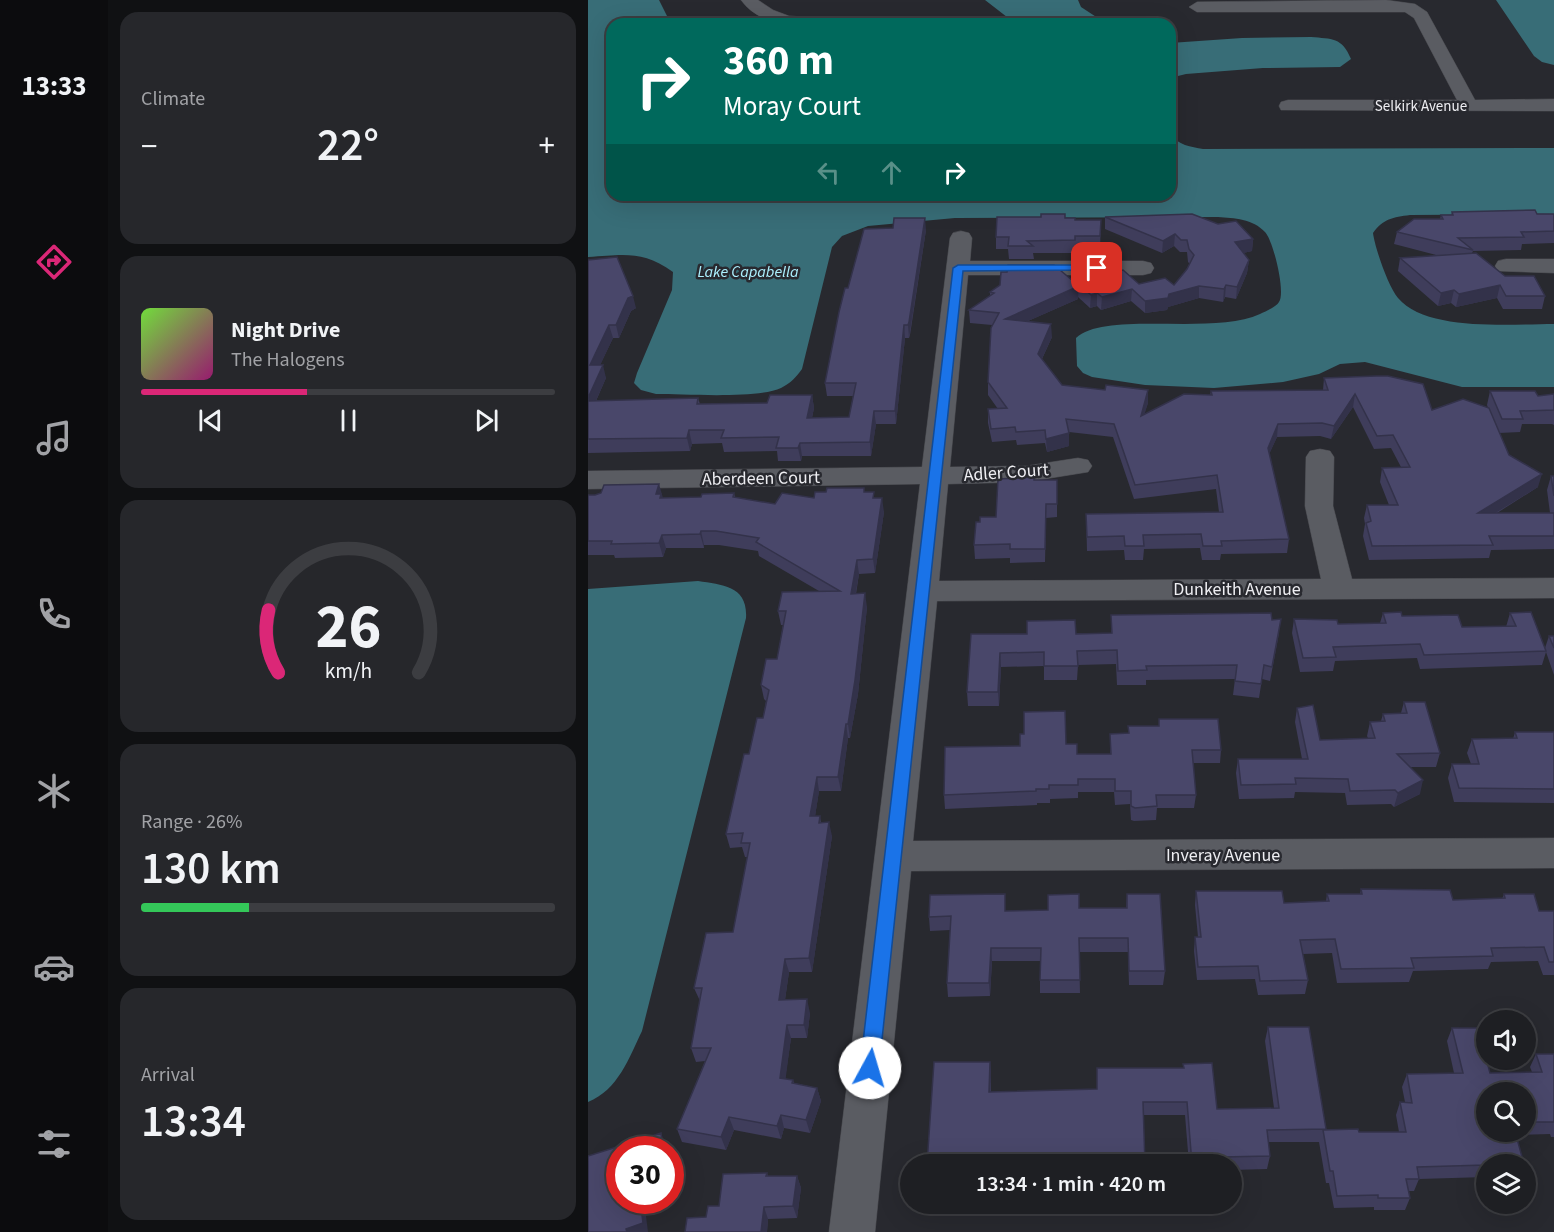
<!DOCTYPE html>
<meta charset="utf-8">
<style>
body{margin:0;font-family:"Source Sans 3",sans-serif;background:#26272b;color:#f1f3f6;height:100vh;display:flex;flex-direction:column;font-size:22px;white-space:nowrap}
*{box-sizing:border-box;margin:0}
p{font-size:20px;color:#a1a2a6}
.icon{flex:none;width:33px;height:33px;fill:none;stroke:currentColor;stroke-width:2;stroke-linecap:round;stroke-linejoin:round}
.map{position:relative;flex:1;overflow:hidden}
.drawer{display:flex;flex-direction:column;gap:12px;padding:12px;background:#101113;width:480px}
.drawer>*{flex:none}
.hud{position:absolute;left:18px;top:18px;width:570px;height:183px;border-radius:18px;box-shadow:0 6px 24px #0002,0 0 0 2px #3c3d41;background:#00695c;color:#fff;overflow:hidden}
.fabs{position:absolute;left:888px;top:1010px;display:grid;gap:12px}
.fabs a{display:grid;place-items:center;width:60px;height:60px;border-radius:50%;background:#1e1f23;box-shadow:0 6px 24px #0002,0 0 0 2px #3c3d41;font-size:30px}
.speed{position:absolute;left:18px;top:1136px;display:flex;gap:12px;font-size:30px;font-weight:700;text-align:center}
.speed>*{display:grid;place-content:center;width:78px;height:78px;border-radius:50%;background:#1e1f23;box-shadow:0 6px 24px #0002,0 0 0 2px #3c3d41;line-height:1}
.speed .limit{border:9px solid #d22;background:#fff;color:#111}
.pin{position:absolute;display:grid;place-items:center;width:51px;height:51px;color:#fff;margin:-26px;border-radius:12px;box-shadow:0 3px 9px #0006}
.me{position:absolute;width:66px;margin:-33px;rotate:6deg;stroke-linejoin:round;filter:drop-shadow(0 0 4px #0008)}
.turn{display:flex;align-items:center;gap:21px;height:126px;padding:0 18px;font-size:27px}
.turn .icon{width:78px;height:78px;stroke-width:2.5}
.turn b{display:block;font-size:42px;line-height:51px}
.lanes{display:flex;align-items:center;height:57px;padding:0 18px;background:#0003;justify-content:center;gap:30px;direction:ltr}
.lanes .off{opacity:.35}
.big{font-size:45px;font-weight:600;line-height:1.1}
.drawer .tile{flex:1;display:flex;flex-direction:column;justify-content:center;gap:9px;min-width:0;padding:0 21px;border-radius:18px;background:#26272b}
.drawer .dial{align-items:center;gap:0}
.dial svg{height:156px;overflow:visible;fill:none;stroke:#3c3d41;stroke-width:7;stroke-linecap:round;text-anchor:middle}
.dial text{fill:#f1f3f6;stroke:none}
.song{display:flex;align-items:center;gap:18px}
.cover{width:72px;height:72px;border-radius:9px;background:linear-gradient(135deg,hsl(100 70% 55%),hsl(320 70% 35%))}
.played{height:6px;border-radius:3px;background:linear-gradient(90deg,#db2777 40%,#3c3d41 40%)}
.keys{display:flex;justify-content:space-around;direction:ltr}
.heat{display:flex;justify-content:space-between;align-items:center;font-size:33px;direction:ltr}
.charge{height:9px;border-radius:4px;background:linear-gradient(90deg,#34c759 26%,#3c3d41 0)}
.trip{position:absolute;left:312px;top:1154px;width:342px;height:60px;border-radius:30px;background:#1e1f23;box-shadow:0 6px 24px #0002,0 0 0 2px #3c3d41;font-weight:600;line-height:60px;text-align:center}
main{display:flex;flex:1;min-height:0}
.menu{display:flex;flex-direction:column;width:108px;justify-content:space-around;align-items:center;background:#0c0c0e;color:#a1a2a6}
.menu .icon{width:42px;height:42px}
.menu .current{color:#db2777}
.menu b{font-size:27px;color:#f1f3f6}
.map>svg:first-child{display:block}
.water{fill:#386d77}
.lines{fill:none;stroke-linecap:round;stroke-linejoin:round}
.minor-casing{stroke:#46474c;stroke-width:1}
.minor{fill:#5a5c62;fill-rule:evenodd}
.wall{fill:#3f3d5b;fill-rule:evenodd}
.shaded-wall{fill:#33324a}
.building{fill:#49476a;stroke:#33324a;stroke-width:1.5}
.route{fill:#1a73e8;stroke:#114b97;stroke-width:1.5}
.labels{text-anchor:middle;stroke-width:5;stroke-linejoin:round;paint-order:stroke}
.far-street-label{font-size:15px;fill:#eeeef2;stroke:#28292f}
.far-water-label{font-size:16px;font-style:italic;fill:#acf1ff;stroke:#28292f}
.street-label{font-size:18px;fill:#eeeef2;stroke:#28292f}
</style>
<main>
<nav class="menu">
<b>13:33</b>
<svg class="icon current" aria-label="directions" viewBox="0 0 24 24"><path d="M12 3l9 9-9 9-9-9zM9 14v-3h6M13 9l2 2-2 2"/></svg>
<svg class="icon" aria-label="music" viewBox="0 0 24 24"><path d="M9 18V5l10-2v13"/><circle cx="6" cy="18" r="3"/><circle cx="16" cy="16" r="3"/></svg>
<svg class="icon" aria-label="phone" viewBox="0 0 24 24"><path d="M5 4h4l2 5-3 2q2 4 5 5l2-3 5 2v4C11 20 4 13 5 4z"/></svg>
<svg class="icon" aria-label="climate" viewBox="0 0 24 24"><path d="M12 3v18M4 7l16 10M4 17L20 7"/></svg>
<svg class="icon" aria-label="car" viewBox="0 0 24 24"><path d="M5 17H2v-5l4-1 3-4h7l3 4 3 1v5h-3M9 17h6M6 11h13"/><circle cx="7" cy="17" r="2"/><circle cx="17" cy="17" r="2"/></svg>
<svg class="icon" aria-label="filters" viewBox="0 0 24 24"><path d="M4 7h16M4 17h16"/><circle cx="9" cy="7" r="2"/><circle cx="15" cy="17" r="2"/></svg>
</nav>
<section class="drawer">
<div class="tile"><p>Climate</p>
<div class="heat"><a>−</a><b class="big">22°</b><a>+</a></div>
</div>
<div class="tile">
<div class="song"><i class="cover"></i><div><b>Night Drive</b><p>The Halogens</p></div></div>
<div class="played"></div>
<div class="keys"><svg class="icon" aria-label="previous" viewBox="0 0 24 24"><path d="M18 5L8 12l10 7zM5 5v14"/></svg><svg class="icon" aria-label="pause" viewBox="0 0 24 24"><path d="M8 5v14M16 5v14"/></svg><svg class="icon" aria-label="next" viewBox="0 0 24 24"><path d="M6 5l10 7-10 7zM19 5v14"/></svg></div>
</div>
<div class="tile dial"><svg viewBox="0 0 100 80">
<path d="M14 69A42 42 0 1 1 86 69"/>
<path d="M14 69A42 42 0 0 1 9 37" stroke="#db2777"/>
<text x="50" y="56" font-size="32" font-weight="700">26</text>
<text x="50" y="72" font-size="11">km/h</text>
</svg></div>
<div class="tile"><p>Range · 26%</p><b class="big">130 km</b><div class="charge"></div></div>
<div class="tile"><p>Arrival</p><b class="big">13:34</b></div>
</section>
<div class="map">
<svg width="966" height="1232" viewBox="0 0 966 1232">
<rect width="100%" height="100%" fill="#28292f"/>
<path class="water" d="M0 0H71L83 24H24V195H582V134C590 145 603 147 615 149L966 148V214L822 215C805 217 795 219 785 233 787 248 800 286 810 298 838 332 925 324 966 324V387H874L777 362 752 364 731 374 695 382 626 388 557 385 504 377 495 373 489 366 488 338C518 310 624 336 672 314 677 312 688 307 691 302 698 292 685 240 677 232 665 219 646 218 630 217L367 218 280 226 254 236 244 247 214 369C208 377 203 383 193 388 170 399 96 394 68 394L53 390 46 383 49 373 84 290 85 272C54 250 36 255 0 257Z
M397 0H490L493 7 519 24H428Z
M908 0H966V65L954 62 946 56Z
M723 37C744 39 754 37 763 59L752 67 675 68 598 74 582 78V43L654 38Z
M110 581C135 585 160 586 158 618L54 1031C41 1058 30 1090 0 1102V589Z"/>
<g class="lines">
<defs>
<path id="minor" d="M153 0H170L185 10 201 16 248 19 256 24C222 24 176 32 153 0Z
M798 0 827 4 839 12 887 100 966 99V111L693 110 691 106 693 102 700 100H869L826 18 817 12H609L601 7 609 2Z
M373 231 381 233 384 238 382 261H555L563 263 566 268 563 273 555 275H380L362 467 438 466 490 458 500 460 504 466 500 472 438 482 360 484 351 581 733 579 717 506 718 457 722 451 732 449 742 451 746 457 745 506 764 579 966 578V598L349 601 325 841 966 838V868L323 871 287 1232H241L332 484 0 489V471L334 467 362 238 365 233Z
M918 259H966V273L910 271 907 266 910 261Z"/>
</defs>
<use href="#minor" class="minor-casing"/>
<use href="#minor" class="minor"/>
</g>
<path class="wall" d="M864 212 966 214V243L934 244 933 250 885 251 884 253 917 276 957 296 954 309H915L909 298 868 307 863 303 850 306 810 271 812 258 852 256 806 244 809 232 852 219 853 215H863Z
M517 217 665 239 664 251 655 253 661 260 659 273 648 299 637 297 635 302 611 298 580 307 579 310 557 313 543 301 513 310 509 306 502 308 490 297V299L440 321 464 337 454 359 474 385 517 390H560V403L556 414 622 395 623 391 735 390 736 378 844 410 900 408 899 405 902 391 950 396 966 394V425L964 424H934L932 432 911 433 921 455 950 487 909 513H962L959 490 963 476H966V549L903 550 901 558 781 560 775 536 777 524 776 518 779 505H801L792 482 794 468 813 467 803 448 786 449 765 407 743 439 732 436 689 437 681 454 701 539 699 553 633 554 632 560H614L612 548 556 549 555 560H537L536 550 499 551 498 514 631 512 628 489 546 499 525 437 481 432V446L459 452 457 443 429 445 428 440 404 442 400 423V409H410L400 395V382L404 325 382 323 381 310 402 296V292L487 283V281L586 285 599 269 602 264 600 262 599 252H592L586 246 574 253 517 229Z
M477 218 487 220H513L512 249H487V253H445L446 259H421L420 249H408V237Z
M338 230 322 335 321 338H317L308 424H288L283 456H214L213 461H190L189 451 136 452 134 443 104 444 102 451 0 453V260L48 308 43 311 31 338H25L12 365 18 378 8 401 110 398 112 404 179 403 224 395 226 408 224 418 261 417 265 396H239L237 383 260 288Z
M446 480H469V517L458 518 457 562 422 563V558L387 559 386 545 392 522 408 517Z
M277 492 287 498 296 512 287 573 271 574 268 594 279 607 270 694 262 738H260L253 791H231L227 816H232L233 823 244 836 224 972H201L197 1000 222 1013 219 1038H203L197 1079 205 1080 206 1083 229 1088 233 1101 222 1133 196 1128 193 1139 146 1130 138 1150 94 1142 89 1129 117 1061 108 1062 103 1048 112 1001 106 988 145 932 160 857H157L154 847 142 848 138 834 161 754 175 718 178 701 176 699 173 685 189 659 195 625H193L190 611 231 591 171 556 170 551 131 545H116V548H78L75 557 27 558 26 555H0V495L74 498 113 497 146 493 147 497 187 504Z
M795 613 874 627H918L922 613 957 648 961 636H966V675L958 652 954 665 832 669 829 658 747 661 745 671 712 672 704 633 706 619 750 624 792 623Z
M523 615 684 620 691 633 682 681 674 679 671 698 645 695 647 679 558 680V685H529L528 664 490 665 489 680H456V666L413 667 411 706H380L379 692 383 634 523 633Z
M816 702 852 753 848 767H823L832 794 806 807 803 804 759 805 757 793 707 792 706 798 651 799 648 773 650 759H714L707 722 709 708 732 740 780 738 779 736 782 722 793 721 795 714 813 713Z
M571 719 633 750 632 763H605L608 795 606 808H569L568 820 546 821 543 820 542 804 527 805 526 792H490V798L462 799V803H449V805L357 809 356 795 432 746 478 744 489 754H522V734L540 733V726H571Z
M927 732H966V803L866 802 860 778 864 764H883L879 753 884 739H925Z
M773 889 865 900 914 899 916 894 951 911H966V975H955L950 961 903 962 900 969 825 971 821 982 749 983 744 953 715 954 720 980 717 994 670 995 667 979 609 980 606 951 607 937H610L607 905 608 891 696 903 738 901 739 894H772Z
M539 894 577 971 575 985H541L540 952H491L492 993H452V961H404L402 996 360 997 359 983 362 930 342 931 341 917 418 911 460 910 491 908H538Z
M680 1027 738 1130 771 1132H811L808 1115 812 1102H817L814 1087 819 1074 866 1073 859 1041 864 1028 902 1073 944 1072 942 1067 948 1054H966V1137H963L962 1134 932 1135 929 1140 898 1164V1177L831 1179 826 1191H821L822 1198 817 1210H786V1207L746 1208 741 1183H738L731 1142H680L682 1156 679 1169 644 1170V1164H601L597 1115H556L339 1164 402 1062 403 1075V1092L509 1089V1068H595V1064L629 1109 686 1108 677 1041ZM938 1092V1131H898Z
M179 1173 180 1176H209L213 1188 209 1218 180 1219 179 1232H97L118 1217 131 1206Z
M428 1203H459V1209H428Z"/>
<path class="shaded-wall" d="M337 218 338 230 321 338 320 325Z
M587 234 586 246 574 253 575 241Z
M665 239 664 251 646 255 647 242Z
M661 260 659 273 648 299 649 287Z
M638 285 637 297 635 302 636 289Z
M912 285 909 298 868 307 871 294Z
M491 286 490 299 417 331V319Z
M611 286V298L580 307 579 310 557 313V301Z
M544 289 543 301 513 310 514 297Z
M866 290 863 303 850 306 853 293Z
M509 293V306L502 308 503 295Z
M45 296 48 308 43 311 31 338 28 325 40 298Z
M463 324 464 337 450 367V354Z
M21 325 25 338 6 378 2 365Z
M316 325 317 338 308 424 307 411Z
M15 365 18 378 2 414 0 406V398Z
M560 390V403L552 429 553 416Z
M767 394 765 407 743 439 746 426Z
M224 395 226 408 221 431 219 418Z
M286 411 288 424 283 456 282 442Z
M690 424 689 437 678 461 680 448Z
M101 430 104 444 102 451 99 438Z
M481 433V446L459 452 458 439Z
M212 443 214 456 213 461 210 448Z
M954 474 950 487 886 526 890 513Z
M71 484 75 498 74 499 68 494Z
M294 498 296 512 287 573 285 559Z
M113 531 116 545V548L112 534Z
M74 535 78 548 75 557 71 543Z
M269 560 271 574 265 608 263 594Z
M277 593 279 607 270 694 262 738 260 724Z
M412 653 413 667 411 706 410 692Z
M258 724 260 738 253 791 250 777Z
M229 777 231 791 225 830 222 816Z
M835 780 832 794 806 807 810 793Z
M241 822 244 836 224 972 221 958Z
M403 948 404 961 402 996 401 983Z
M197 959 201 972 195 1013 191 1000Z
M219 999 222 1013 219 1038 216 1025Z
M199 1025 203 1038 196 1091 192 1078Z
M402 1062 403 1075 402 1104 401 1092Z
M229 1088 233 1101 222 1133 218 1120Z
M193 1115 196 1128 193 1139 189 1126Z
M141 1117 146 1130 138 1150 133 1137Z
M73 1133 78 1146 79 1149H75Z
M82 1173 85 1190 82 1191Z
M209 1176 213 1188 209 1218 205 1206Z
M52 1200H56L60 1232H39L38 1229Z
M176 1207 180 1219 179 1232H173Z"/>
<path class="building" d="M947 210 949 214H966V231L933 232 936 237 870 238 885 250 809 232 826 219H855L853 215H865L864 212Z
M453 214H477V218H487V220H513L512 236H487V240L439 241 445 246H420L421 237H408L409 217H453Z
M604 214 630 224 648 221 665 239 647 242 661 260 649 287 638 285 636 289 611 286 581 294 580 298 557 301 544 289 514 297 509 293 503 295 487 281 535 270 551 284 577 278 586 285 599 269 606 255 601 249 599 240H593L587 234 575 241 517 217Z
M306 218H337L321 322 320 325H316L307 411H286L282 442 212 443 210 448H188L191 437 133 438 136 430H101L99 438 0 439V401L110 398 109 404 179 403 182 395H224L219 418 261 417 268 383H237L251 312 257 288H260L276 229 305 228Z
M888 253 917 276H946L957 296H918L912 285 871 294 866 290 853 293 812 258Z
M29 257 45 296 40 298 28 325H21L2 365H15L0 398V260Z
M420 265H466L491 286 417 319 463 324 450 354 474 385 517 390 518 385 560 390 553 416 596 394 624 395 623 391 740 390 736 378 788 376H800L835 384 844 410 875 399 901 408 921 455 954 474 890 513H966V536H901L905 545 784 546 778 523 783 521 779 505H810L794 468 822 467 805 435 789 436 767 394 746 426 734 423 690 424 680 448 701 539 633 541 634 546H615L613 534 555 535 556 546H537L536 536 499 537 498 514 635 512 629 475 547 485 526 424 478 419 481 433 458 439 457 430 428 432 427 427 403 429 400 409 419 408 400 382 403 328 411 313 381 310 406 293 402 292 412 285 413 272H419Z
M902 391H947L950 396 966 394V410L932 411 935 419H914Z
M963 476H966V496Z
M446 477V480H469V504H458L457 549H422V544L386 545 388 522H392V517H408L410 479Z
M71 484 68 494H73L72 498 113 497 114 494 146 493 145 497 187 504 194 493 226 498 227 492H238L239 488H276V492H286L285 498H294L285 559 269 560 263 594 277 593 267 680 260 724H258L250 777H229L222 816H232L231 823 241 822 221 958 197 959 191 1000 219 999 216 1025H199L192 1078 205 1080 204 1083 229 1088 218 1120 193 1115 189 1126 141 1117 133 1137 89 1129 123 1048H103L114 988H106L118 933 145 932 162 843H153L155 833 138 834 156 754H161L169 718H175L181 690 173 685 178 659H189L198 611H190L194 592 252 591 168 542 171 538 128 531H113L112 534 74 535 71 543 23 544 24 541H0V495H7L13 493 16 485Z
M813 612 814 616 870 615 874 627 928 626 922 613 943 612 958 651 836 655 832 644 745 647 748 657 715 658 706 619 749 620 750 624 798 623 795 613Z
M683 613 684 620 693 619 684 667 676 665 673 684 647 681 649 665 558 666 559 670 530 671 529 650 489 651 490 666H456V652L412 653 410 692H379L383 634H439V621L487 620 488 634 524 633 523 615Z
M961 636H966V648Z
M816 702H837L852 753 809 754 835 780 810 793 807 790 762 791 760 779 707 778 708 784 653 785 650 759H720L709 708 725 705 732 740 787 738 782 722 797 721 795 714 819 713Z
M477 711 478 744H489V754H523L522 734 541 733 540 726H571V719H630L633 750H604L608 795H568L569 806 547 808 543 806V791H527V779H490V785H461V789H448V791L356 795 357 747 432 746V734H436V712Z
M927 732H966V789L871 788 864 764H891L884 739 929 738Z
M773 889 862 890 865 900 917 898 916 894H946L951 911H966V962H961L956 947 903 948 905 956 823 958 826 968 753 969 747 939 712 940 720 980 672 981 670 966 610 967 607 937H613L608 891H694L696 903 741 901 739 894H774Z
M417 894V911L460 910V895L491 894V908H539V894H572L577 971H541L540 938H491L492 980H452L453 948H403L401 983H359L363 916 341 917 342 895Z
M680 1027H721L738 1129 679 1130 682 1156 635 1157 636 1164H604L599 1102H555L557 1164H339L346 1062H402L401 1092 509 1089V1068H596L595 1064 624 1063 629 1109 691 1108Z
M864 1028H890L902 1073 954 1072 948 1054H966V1122H938V1092H898V1131H931L932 1135H928L936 1164H898V1165L829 1167 831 1179H818L822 1198H790V1195L749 1196 745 1171H742L735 1130 770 1129 771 1132H818L812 1102 824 1103 819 1074 875 1073Z
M73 1133 75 1149H32V1200H52L55 1223 38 1229 39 1232H0V1156Z
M179 1173 178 1176H209L205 1206 176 1207 173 1232H97L99 1218 118 1217 120 1206H131L135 1174Z"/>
<path class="route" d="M509 265 514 268 512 270 375 271 291 1068 288 1074 282 1076 275 1074 272 1068 365 268 370 265Z"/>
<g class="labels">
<g class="far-street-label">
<text x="833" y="111">Selkirk Avenue</text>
</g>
<g class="far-water-label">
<text x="160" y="277">Lake Capabella</text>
</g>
<g class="street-label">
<text transform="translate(418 472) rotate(-4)" y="6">Adler Court</text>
<text transform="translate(173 478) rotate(-1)" y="6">Aberdeen Court</text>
<text x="649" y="595">Dunkeith Avenue</text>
<text x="635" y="861">Inveray Avenue</text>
</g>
</g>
</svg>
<div class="fabs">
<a><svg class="icon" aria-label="sound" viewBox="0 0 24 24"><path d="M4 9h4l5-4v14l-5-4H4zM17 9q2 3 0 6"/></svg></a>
<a><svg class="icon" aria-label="search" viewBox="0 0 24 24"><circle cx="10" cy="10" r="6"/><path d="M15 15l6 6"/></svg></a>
<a><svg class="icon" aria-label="layers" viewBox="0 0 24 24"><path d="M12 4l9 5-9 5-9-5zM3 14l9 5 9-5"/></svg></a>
</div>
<div class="speed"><div class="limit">30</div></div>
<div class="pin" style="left:509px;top:268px;background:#d93025"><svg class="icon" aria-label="arrive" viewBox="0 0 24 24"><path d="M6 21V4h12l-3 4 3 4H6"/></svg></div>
<svg class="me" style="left:282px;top:1068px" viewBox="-20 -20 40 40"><circle r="19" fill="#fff"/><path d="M0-13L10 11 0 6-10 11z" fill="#1a73e8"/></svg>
<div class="trip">13:34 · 1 min · 420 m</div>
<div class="hud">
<div class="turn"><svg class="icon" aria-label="right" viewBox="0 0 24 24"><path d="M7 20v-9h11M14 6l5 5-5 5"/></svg><div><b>360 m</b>Moray Court</div></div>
<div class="lanes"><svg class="icon off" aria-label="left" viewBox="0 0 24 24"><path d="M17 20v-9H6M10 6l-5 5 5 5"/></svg><svg class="icon off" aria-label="ahead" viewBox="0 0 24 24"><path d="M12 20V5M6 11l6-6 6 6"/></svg><svg class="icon" aria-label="right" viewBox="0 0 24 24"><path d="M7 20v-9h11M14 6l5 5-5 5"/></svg></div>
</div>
</div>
</main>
